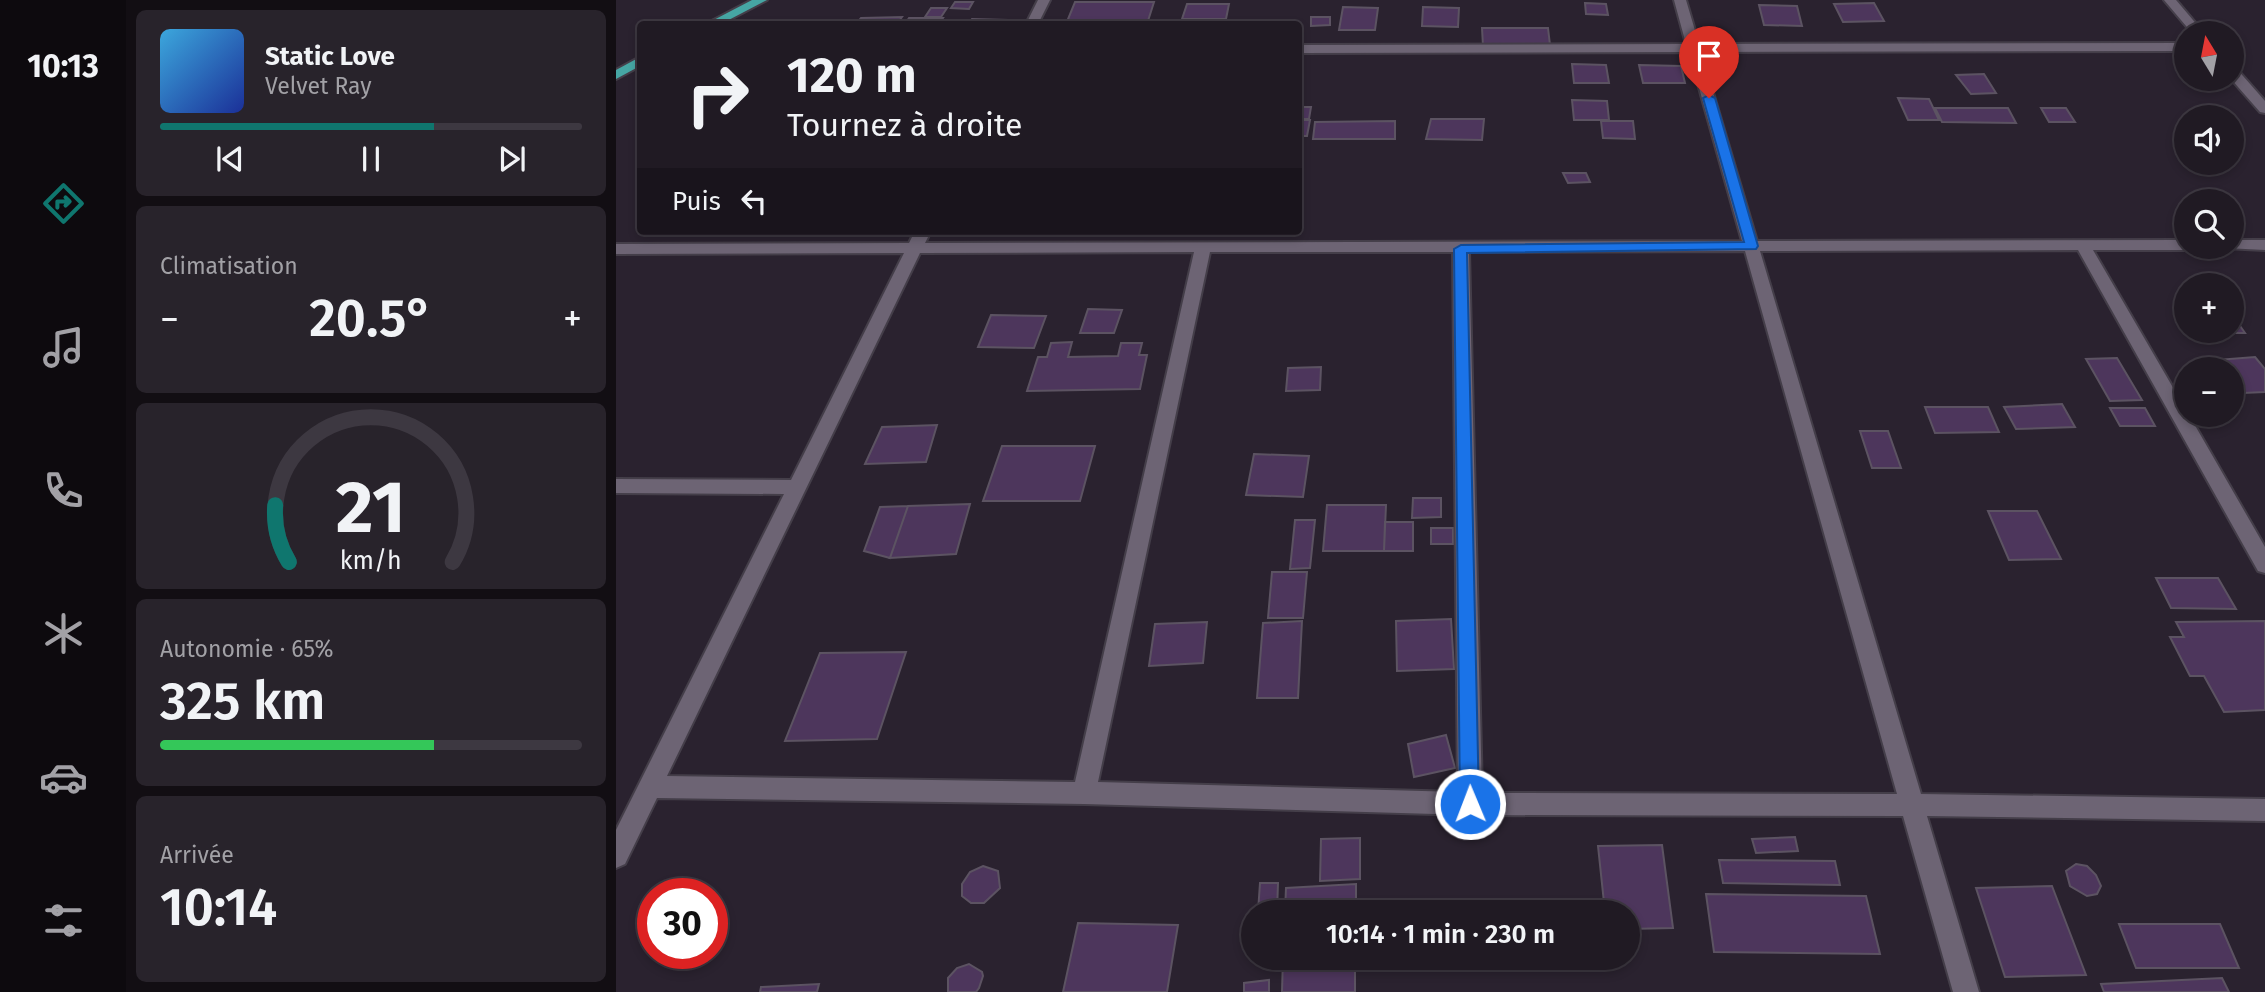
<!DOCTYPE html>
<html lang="fr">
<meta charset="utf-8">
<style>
body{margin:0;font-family:"Fira Sans",sans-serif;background:#28232b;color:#f1f3f6;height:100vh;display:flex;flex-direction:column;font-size:26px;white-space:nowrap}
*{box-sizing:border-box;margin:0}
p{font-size:23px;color:#a2a1a6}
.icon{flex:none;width:38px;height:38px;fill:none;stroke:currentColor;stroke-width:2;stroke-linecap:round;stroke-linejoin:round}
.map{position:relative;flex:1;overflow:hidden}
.side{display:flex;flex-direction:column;gap:10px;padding:10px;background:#120e13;width:490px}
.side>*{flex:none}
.guide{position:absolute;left:21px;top:21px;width:665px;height:214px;border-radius:7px;box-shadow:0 4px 10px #0003,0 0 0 2px #3d3841;background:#201a23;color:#f1f3f6;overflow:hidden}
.needle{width:46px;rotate:350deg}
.fabs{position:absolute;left:1558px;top:21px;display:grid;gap:14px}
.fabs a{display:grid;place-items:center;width:70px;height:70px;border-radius:50%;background:#201a23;box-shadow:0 4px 10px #0003,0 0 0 2px #3d3841;font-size:35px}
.speed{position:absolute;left:21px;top:878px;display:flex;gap:14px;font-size:35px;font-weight:700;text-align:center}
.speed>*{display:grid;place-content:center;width:91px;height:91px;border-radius:50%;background:#201a23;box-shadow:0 4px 10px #0003,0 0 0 2px #3d3841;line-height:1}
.speed .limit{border:10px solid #d22;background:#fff;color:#111}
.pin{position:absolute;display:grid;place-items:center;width:60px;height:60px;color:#fff;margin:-72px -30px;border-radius:50% 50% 50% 0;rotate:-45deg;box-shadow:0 0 7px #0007}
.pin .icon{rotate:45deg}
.me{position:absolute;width:77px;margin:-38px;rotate:359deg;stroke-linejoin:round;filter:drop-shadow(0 0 5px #0008)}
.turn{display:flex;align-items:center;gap:24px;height:147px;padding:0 35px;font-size:32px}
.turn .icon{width:91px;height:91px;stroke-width:2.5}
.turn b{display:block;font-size:49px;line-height:60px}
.then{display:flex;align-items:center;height:66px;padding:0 35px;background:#0003;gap:14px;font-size:26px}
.big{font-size:52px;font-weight:600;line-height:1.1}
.side .tile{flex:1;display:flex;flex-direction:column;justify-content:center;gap:10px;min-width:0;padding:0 24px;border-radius:10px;background:#28232b}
.side .dial{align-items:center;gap:0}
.dial svg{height:182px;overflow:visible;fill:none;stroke:#3d3841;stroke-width:7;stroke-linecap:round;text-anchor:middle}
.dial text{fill:#f1f3f6;stroke:none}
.song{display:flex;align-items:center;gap:21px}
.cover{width:84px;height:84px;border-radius:10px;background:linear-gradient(135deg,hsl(200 70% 55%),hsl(230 70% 35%))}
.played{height:7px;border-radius:4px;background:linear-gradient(90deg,#0f766e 65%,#3d3841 65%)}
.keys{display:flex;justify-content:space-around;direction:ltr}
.heat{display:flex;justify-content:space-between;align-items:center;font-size:38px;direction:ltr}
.charge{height:10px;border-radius:5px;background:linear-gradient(90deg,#34c759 65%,#3d3841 0)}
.trip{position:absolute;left:625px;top:900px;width:399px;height:70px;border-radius:35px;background:#201a23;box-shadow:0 4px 10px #0003,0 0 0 2px #3d3841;font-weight:600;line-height:70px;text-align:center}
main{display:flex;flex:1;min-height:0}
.tabs{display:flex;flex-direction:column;width:126px;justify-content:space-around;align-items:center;background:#0d0a0e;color:#a2a1a6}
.tabs .icon{width:49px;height:49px}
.tabs .on{color:#0f766e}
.tabs b{font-size:32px;color:#f1f3f6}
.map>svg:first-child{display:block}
.building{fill:#4d365c;stroke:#5c5362;stroke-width:2}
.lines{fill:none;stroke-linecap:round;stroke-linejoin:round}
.minor-casing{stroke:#443e49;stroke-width:4}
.trunk-casing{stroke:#443e49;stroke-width:4}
.minor{fill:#6d6474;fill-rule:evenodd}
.trunk{fill:#46a6a4;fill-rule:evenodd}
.route{fill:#1a73e8;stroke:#114b97;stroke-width:2}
</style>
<main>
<nav class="tabs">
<b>10:13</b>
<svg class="icon on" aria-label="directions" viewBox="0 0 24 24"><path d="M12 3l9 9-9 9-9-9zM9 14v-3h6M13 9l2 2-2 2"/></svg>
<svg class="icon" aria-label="music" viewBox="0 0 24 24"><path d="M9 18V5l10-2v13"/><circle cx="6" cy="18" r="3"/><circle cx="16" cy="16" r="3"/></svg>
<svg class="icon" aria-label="phone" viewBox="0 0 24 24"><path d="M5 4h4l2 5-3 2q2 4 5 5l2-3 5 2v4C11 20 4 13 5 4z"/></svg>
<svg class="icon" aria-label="climate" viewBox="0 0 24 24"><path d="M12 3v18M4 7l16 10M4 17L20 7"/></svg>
<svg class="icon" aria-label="car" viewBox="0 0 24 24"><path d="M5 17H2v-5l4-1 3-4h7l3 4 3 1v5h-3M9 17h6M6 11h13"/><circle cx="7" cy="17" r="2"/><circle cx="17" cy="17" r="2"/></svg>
<svg class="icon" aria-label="filters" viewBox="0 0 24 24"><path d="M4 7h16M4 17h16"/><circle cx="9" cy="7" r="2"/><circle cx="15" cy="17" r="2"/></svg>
</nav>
<section class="side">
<div class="tile">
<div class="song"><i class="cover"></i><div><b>Static Love</b><p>Velvet Ray</p></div></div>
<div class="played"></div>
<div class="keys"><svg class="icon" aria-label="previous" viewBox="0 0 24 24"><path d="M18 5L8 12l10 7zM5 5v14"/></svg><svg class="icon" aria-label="pause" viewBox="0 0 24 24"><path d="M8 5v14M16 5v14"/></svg><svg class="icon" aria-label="next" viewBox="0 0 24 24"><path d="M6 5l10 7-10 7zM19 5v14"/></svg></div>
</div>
<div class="tile"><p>Climatisation</p>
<div class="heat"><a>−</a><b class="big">20.5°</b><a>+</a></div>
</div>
<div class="tile dial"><svg viewBox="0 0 100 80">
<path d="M14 69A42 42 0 1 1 86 69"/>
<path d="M14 69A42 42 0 0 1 8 44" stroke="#0f766e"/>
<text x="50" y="56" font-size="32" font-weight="700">21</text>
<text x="50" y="72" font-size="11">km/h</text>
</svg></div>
<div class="tile"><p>Autonomie · 65%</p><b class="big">325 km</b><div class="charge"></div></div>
<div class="tile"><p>Arrivée</p><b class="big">10:14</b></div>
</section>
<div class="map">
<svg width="1649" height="992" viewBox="0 0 1649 992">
<rect width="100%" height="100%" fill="#2a222f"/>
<path class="building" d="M339 2H357L353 9 335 8Z
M459 2H538L531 24H450Z
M969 3 990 4 992 15 970 14Z
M1258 3 1268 21 1227 22 1218 4Z
M571 4H613L610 19H566Z
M1143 5 1181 6 1186 26 1148 25Z
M727 7 762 8 759 30H723Z
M807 7 843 8 842 27 806 26Z
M315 8H331L325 17H309Z
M286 17 281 24H240L245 18Z
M695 17H714V25L695 26Z
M293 18H327L323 24H289Z
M356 19 391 20 389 24H353Z
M866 28H932L934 45 867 46Z
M956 64 990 65 993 83H958Z
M1023 65 1065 66 1069 83H1027Z
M1368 74 1380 93 1355 94 1340 75Z
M1282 98 1313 99 1323 120H1292Z
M956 100 991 101 993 120H958Z
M682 107H695L693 119H682Z
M1319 108H1392L1400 123 1326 122Z
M1425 108H1450L1459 122H1433Z
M815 119H868L866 140 810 139Z
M682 120H694L691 136H682Z
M779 121V139H697L699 122Z
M985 121H1017L1019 139 987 138Z
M947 173H970L974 182 952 183Z
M472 309 506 310 498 333H464Z
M1615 313 1629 333H1604L1602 331H1615Z
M375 315 430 316 418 348 362 347Z
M456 342 452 357 502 356 505 343H526L523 355H531L524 389 411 391 422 357H431L435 343Z
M1639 357 1649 369V392L1627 393 1615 379V369H1608L1600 360Z
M1501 358 1526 400 1494 401 1470 359Z
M705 367 704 390 670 391 672 368Z
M1446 404 1459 427 1400 429 1388 407Z
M1309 407H1372L1383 432 1319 433Z
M1494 408H1529L1539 426H1504Z
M321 425 310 462 249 464 266 427Z
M1244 431H1272L1285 468H1256Z
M386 446H479L464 501H367Z
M638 454 693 456 687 497 630 495Z
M797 498H825V517L796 518Z
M354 504 340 554 274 558 292 506Z
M711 505H770L768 551H707Z
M292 506 274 558 248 551 264 507Z
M1372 511H1421L1445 559 1393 560Z
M679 520H699L694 568 674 569Z
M769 522H797V551H768Z
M815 528H837V544H815Z
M656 572H691L687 618H652Z
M1540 578H1602L1620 609 1555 608Z
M835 619 838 669 781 671 780 621Z
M686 621 682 698H641L647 623Z
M1649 621V710L1608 712 1588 676H1574L1554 637H1568L1560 622Z
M591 622 587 663 533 666 539 624Z
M290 652 261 739 169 741 204 653Z
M830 735 839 768 798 777 792 744Z
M1179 837 1182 851 1140 853 1136 839Z
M744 838V879L704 881 705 839Z
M1046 845 1057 928 1012 929V912H989L982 846Z
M1103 860 1219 861 1224 885 1107 883Z
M1460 864 1471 866 1480 875 1485 886 1481 894 1471 896 1454 886 1450 871Z
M367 866 382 871 384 888 368 903H355L346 896V884L354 872Z
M644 883H662L661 912H642Z
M740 884V912H669L670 888Z
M1436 886 1470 975 1389 977 1360 888Z
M1090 894 1250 896 1264 954 1098 952Z
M462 923 562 925 551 992H447Z
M1503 924H1604L1623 968H1520Z
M667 957H739V992H666Z
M353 964 366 972 367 976 363 988 360 992H332V978L341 968Z
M1606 978 1613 992H1488L1485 984Z
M653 980V992H628V983Z
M203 984 201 992H144L145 987Z"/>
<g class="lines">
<defs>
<path id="minor" d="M422 0H434L422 24H410Z
M1058 0H1070L1083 44 1570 43V51L1085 52 1141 241 1570 240V247H1577L1570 250H1477L1570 410V415H1573L1649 547V573L1642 571 1462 250 1144 251 1305 794 1649 799V821L1311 816 1363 992H1337L1287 816 854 815 468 804 41 798 9 864 0 868V830L168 494 0 493V479L175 480 288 253 0 254V244L293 243 299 231H315L309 243 1126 241 1073 52 682 53V45L1070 44ZM1129 251 1281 794 866 793 853 252ZM578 252 459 782 51 776 304 253ZM594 252H837L842 792 482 782Z
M1548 0H1560L1588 33H1576Z
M1615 67 1620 68 1649 101V113L1644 112 1615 79Z
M1615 240H1649V250L1609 248 1615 247Z"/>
<path id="trunk" d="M136 0H151L105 24H90Z
M24 57V66L0 79V70Z"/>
</defs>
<use href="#minor" class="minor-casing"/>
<use href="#trunk" class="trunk-casing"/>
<use href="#minor" class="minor"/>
<use href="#trunk" class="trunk"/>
</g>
<path class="route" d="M1093 95 1099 98 1142 246 1140 249 851 253 863 804 861 811 854 814 847 811 844 804 838 249 845 245 1128 242 1087 98Z"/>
</svg>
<div class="fabs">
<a><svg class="needle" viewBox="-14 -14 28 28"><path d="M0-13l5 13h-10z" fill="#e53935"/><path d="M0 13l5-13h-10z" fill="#a2a1a6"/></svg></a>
<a><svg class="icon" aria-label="sound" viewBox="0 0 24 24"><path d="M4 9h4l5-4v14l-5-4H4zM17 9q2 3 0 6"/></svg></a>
<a><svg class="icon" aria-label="search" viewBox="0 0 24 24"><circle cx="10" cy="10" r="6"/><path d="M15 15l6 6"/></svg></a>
<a>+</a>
<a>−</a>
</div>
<div class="speed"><div class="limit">30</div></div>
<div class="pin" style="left:1093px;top:98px;background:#d93025"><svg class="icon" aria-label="arrive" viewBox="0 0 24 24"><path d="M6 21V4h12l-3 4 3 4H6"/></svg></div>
<svg class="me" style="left:854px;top:804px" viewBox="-20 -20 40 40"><circle r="17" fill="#1a73e8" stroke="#fff" stroke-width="3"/><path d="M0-11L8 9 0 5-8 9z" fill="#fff"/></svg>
<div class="trip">10:14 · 1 min · 230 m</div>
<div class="guide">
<div class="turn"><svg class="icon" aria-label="right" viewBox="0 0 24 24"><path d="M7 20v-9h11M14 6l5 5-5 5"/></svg><div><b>120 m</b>Tournez à droite</div></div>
<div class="then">Puis<svg class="icon" aria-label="left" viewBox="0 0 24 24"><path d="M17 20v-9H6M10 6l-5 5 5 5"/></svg></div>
</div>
</div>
</main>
